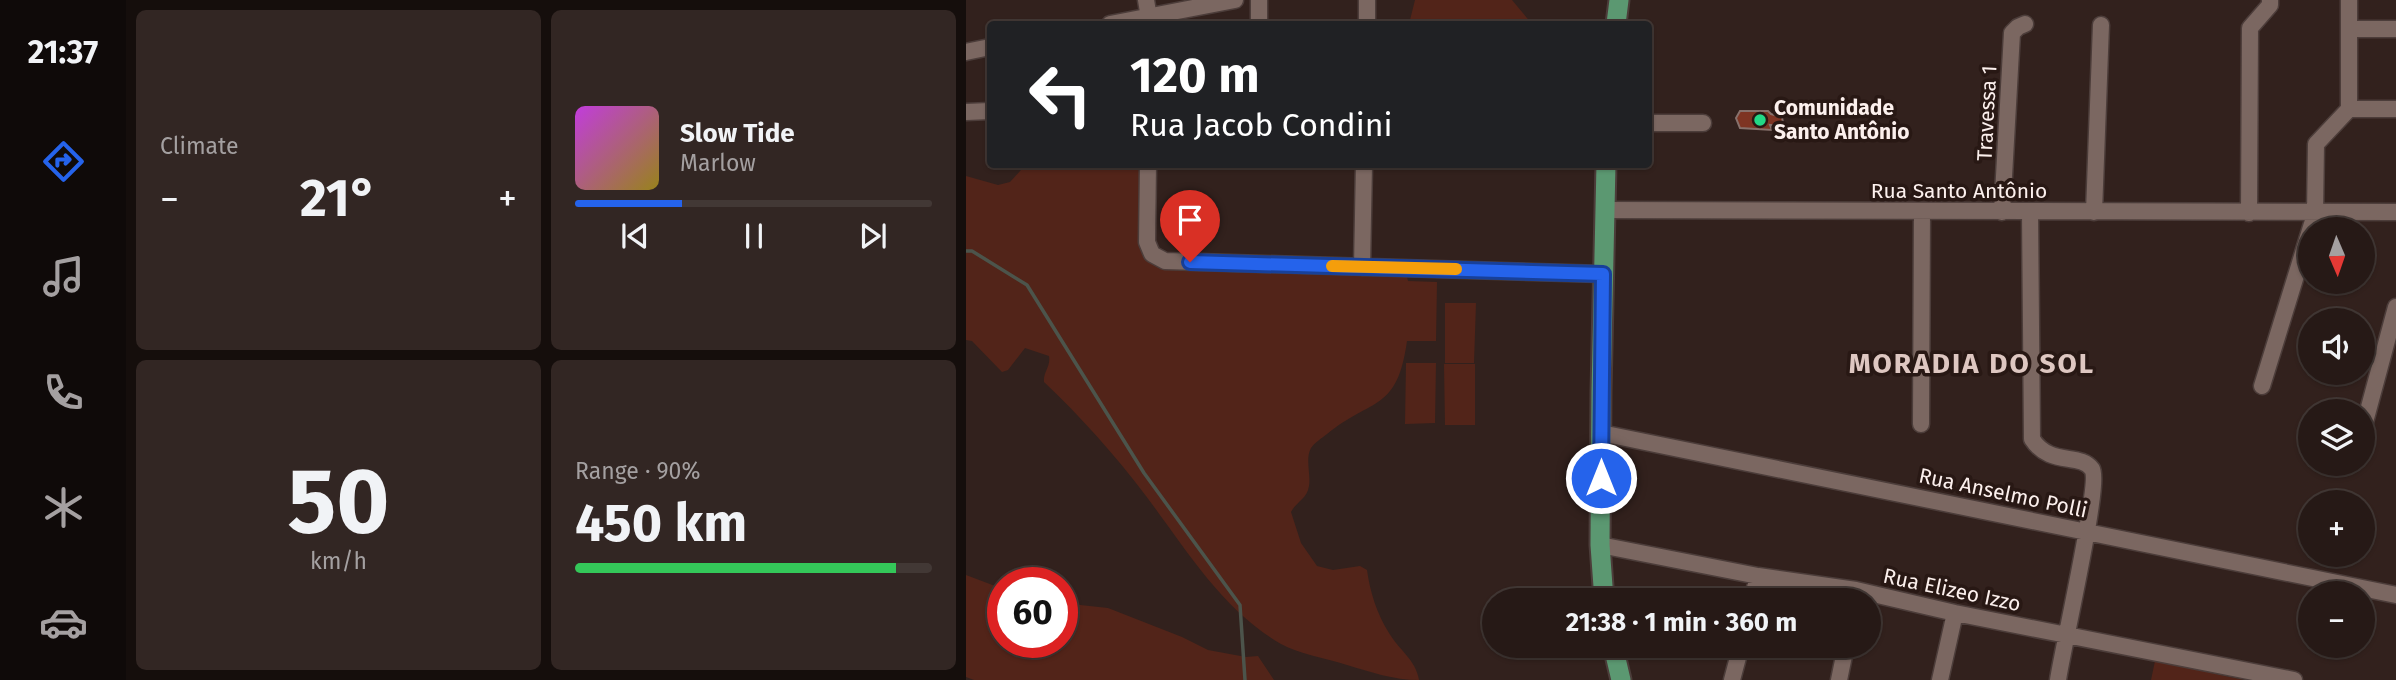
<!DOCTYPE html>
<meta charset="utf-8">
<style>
body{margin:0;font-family:"Fira Sans",sans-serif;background:#322623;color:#f1f3f6;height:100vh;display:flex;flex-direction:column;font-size:26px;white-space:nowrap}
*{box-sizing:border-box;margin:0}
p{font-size:23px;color:#a4a0a1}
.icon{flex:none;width:38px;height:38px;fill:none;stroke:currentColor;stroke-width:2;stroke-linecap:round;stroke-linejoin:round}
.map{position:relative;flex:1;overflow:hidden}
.side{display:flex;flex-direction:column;gap:10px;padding:10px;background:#150e0c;width:840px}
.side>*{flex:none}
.banner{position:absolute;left:21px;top:21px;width:665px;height:147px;border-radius:7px;box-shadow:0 2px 5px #0004,0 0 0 2px #423835;background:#202124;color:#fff;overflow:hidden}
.needle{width:46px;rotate:178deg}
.tools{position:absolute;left:1332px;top:217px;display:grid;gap:14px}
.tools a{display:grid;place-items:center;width:77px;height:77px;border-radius:50%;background:#261916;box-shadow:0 2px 5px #0004,0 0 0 2px #423835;font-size:35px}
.speed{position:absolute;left:21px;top:567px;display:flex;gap:14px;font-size:35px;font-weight:700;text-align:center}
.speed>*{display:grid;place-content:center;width:91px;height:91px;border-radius:50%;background:#261916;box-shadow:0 2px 5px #0004,0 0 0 2px #423835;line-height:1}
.speed .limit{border:10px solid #d22;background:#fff;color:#111}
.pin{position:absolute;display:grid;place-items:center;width:60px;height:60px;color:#fff;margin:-72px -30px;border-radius:50% 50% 50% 0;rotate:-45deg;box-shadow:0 0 7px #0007}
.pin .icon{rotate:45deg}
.me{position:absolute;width:77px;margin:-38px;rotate:0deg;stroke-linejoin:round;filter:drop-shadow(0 0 5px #0008)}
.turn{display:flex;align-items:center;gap:24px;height:147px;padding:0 28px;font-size:32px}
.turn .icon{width:91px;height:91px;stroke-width:2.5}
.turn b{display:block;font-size:49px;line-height:60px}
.big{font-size:52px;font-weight:700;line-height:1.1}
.side .tile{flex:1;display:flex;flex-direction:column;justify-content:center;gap:10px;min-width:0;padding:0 24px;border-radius:10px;background:#322623}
.side .dial{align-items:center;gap:0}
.dial b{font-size:91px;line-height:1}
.song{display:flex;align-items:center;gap:21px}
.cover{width:84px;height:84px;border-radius:10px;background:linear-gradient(135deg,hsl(290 70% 55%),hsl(50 70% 35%))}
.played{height:7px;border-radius:4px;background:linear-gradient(90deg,#2563eb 30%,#423835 30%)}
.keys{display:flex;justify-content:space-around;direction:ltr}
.heat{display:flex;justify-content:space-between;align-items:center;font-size:38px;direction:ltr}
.charge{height:10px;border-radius:5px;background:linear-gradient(90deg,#34c759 90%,#423835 0)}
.side .tiles{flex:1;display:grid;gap:10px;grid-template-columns:repeat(2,1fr)}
.trip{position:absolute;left:516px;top:588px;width:399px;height:70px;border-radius:35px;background:#261916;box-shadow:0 2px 5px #0004,0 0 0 2px #423835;font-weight:700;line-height:70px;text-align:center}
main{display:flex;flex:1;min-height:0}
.tab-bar{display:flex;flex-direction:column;width:126px;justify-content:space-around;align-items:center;background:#0f0a09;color:#a4a0a1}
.tab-bar .icon{width:49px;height:49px}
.tab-bar .on{color:#2563eb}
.tab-bar b{font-size:32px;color:#f1f3f6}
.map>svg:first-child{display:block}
.green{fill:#522419}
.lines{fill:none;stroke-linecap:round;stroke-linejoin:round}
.stream{stroke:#4c544b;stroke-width:3.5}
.building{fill:#7e3423;stroke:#87716c;stroke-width:2}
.minor-casing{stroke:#4c3d3a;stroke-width:19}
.major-casing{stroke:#4c3d3a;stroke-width:23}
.minor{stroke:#7b6761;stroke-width:16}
.major{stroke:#5b9871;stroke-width:19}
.route-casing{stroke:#184099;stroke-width:18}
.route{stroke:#2563eb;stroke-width:12}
.slow{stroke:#f59e0b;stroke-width:12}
.poi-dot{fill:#23d886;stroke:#281814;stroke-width:2.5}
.labels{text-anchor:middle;stroke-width:7;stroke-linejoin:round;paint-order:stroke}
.poi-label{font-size:21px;font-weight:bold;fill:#fcf0ed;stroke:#281814;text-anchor:start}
.street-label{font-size:21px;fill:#fcf0ed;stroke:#281814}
.district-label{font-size:28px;font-weight:bold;letter-spacing:2px;fill:#dec7c1;stroke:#281814}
</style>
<main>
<nav class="tab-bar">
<b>21:37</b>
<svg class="icon on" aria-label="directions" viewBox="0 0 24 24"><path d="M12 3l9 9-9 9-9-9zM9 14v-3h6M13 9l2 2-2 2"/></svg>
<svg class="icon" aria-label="music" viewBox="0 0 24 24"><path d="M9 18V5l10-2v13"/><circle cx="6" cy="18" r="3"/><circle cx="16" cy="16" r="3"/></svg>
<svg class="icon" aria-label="phone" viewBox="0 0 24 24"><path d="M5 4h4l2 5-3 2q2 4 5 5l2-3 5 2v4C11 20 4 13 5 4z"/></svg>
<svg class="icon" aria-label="climate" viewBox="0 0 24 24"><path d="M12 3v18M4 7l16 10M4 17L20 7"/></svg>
<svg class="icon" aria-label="car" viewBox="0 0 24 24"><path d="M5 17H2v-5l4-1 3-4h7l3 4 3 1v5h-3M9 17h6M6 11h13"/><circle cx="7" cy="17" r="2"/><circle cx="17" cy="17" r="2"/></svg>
</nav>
<section class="side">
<div class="tiles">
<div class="tile"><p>Climate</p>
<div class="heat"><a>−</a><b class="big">21°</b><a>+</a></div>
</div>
<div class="tile">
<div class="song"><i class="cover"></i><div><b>Slow Tide</b><p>Marlow</p></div></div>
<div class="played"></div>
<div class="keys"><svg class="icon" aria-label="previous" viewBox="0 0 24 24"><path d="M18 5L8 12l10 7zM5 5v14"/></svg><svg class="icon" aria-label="pause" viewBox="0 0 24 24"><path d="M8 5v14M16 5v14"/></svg><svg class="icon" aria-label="next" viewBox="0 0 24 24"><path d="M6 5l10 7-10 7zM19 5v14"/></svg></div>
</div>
<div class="tile dial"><b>50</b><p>km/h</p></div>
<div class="tile"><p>Range · 90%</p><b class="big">450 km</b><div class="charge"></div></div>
</div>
</section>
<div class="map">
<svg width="1430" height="680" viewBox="0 0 1430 680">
<rect width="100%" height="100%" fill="#32211d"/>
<path class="green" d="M449 0H546L566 24H443Z
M79 165 169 166 176 175 180 248 194 264 241 271 311 270 431 273 441 277 442 281 471 282 470 341H441C431 412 407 397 361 434 356 438 348 443 345 448 339 459 345 474 343 486 341 499 330 502 325 512L335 543 351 566 367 570 394 566 401 570C404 592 411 614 423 633 433 650 450 660 453 680 427 680 405 672 381 665 360 658 333 654 315 644 256 610 220 549 180 496 149 455 115 417 78 382 77 372 85 366 83 356L59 348 42 370 36 372 6 341 0 340V176L32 185 44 182 55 170Z
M479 303H510L508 363H479Z
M440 363H470L469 423 439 424Z
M478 364H509V425H479Z
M0 575 37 589V642H96V603L142 608 216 637 242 650 280 657 292 656 308 680H8L0 677Z
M1189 661 1278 680H1185Z"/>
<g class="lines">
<path class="stream" d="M0 251H6L61 285 178 473 274 605 279 680"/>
</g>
<path class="building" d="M774 111H802L805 114 816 117 817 123 813 126 804 125 806 130 774 128 770 118Z"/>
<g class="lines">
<defs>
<path id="minor" d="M180 0 184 24
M144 24 269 0
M293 24V0
M401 24V0
M1383 29H1430
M0 52 24 47
M1383 109H1430
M0 112 24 111
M682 123H737
M182 164 181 242 186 254 199 261 637 274
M638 210 1430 212
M1036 212 1046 33 1052 27 1059 24
M1064 212 1066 439C1084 467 1114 452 1126 469 1135 483 1096 651 1092 680
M1128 212 1135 25
M1283 213 1284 28 1304 5V0
M396 267 398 164
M1296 386 1349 214 1350 144 1383 109V0
M1399 422 1430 307
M955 424 956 212
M635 433 1430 595
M634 545 792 576 890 590 989 613 1328 680
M786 600 792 576
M766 680 775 646
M873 680 880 646
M974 680 989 613"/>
<path id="major" d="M650 24 653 0
M638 600 634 545 635 392 640 164
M647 646 655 680"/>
</defs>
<use href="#minor" class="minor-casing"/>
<use href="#major" class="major-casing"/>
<use href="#minor" class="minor"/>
<use href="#major" class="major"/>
</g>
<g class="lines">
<defs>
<path id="route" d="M224 262 637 274 635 478"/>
</defs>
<use href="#route" class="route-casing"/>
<use href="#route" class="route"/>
<path class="slow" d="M366 266 490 269"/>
</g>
<circle class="poi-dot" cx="794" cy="120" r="7"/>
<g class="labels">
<g class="poi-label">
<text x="808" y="115">Comunidade<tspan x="808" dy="24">Santo Antônio</tspan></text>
</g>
<g class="street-label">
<text transform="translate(1021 113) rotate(-87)" y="7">Travessa 1</text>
<text x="993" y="198">Rua Santo Antônio</text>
<text transform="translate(1037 493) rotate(12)" y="7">Rua Anselmo Polli</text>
<text transform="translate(986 590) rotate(12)" y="7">Rua Elizeo Izzo</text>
</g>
<g class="district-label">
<text x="1006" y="373">MORADIA DO SOL</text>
</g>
</g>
</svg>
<div class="tools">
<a><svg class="needle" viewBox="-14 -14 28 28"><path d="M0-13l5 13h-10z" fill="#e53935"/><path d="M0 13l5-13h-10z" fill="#a4a0a1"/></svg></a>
<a><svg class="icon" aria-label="sound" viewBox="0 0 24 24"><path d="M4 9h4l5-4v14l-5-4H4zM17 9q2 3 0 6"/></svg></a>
<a><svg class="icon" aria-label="layers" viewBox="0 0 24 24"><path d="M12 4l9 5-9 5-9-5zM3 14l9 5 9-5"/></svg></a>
<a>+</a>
<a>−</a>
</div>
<div class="speed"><div class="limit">60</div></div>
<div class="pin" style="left:224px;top:262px;background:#d93025"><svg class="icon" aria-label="arrive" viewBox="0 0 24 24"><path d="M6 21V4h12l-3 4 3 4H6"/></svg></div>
<svg class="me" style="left:635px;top:478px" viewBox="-20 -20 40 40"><circle r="17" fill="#2563eb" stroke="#fff" stroke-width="3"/><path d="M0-11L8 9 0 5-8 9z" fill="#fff"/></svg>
<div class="trip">21:38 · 1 min · 360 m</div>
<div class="banner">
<div class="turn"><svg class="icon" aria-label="left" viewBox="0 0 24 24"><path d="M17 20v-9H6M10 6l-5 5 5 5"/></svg><div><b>120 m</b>Rua Jacob Condini</div></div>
</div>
</div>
</main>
